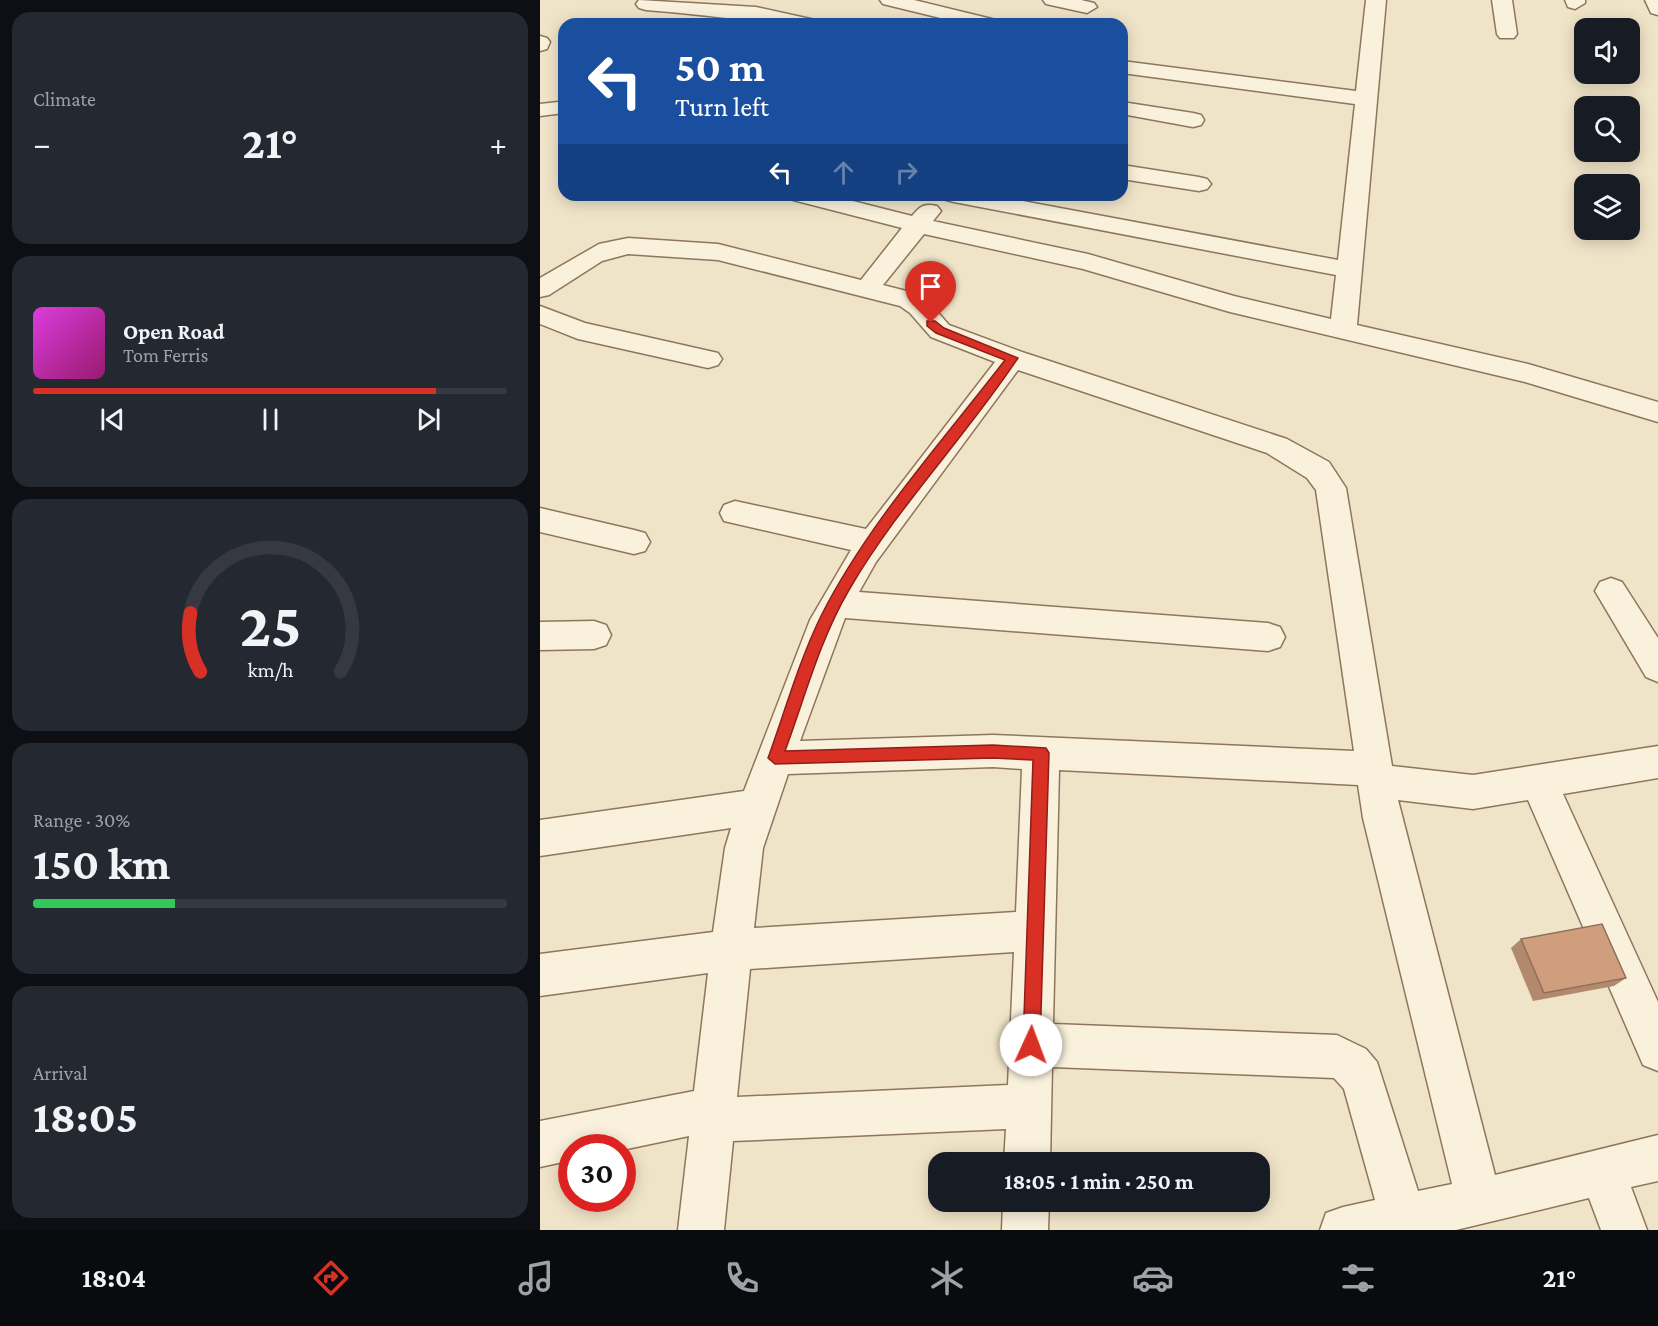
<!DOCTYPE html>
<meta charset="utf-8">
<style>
body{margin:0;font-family:"Crimson Pro",serif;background:#242831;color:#f1f3f6;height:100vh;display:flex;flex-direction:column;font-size:22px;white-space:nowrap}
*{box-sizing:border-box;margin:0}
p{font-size:20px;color:#9ea1a6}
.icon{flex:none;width:33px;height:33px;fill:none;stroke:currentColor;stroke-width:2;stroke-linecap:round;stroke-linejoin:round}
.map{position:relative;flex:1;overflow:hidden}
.sheet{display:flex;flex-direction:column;gap:12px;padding:12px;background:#0d0f14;width:540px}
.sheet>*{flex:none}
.guide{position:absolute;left:18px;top:18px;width:570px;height:183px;border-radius:18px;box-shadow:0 3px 15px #0003;background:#1a4fa0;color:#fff;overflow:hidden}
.fabs{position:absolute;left:1034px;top:18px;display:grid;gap:12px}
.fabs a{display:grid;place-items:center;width:66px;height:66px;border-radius:12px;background:#171b24;box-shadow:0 3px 15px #0003;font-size:30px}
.speed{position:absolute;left:18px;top:1134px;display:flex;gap:12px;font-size:30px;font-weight:700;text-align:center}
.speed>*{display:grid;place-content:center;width:78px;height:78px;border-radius:50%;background:#171b24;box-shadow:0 3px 15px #0003;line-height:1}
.speed .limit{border:9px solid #d22;background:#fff;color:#111}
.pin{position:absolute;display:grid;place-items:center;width:51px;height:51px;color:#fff;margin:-62px -26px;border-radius:50% 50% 50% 0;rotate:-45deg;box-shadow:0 0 6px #0007}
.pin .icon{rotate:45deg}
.me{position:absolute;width:66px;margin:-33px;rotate:2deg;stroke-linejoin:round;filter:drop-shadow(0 0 4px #0008)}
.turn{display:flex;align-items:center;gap:21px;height:126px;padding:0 18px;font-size:27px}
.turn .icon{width:78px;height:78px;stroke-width:2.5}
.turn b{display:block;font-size:42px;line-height:51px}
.lanes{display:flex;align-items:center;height:57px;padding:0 18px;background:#0003;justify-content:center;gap:30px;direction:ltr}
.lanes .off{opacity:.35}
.big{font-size:45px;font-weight:700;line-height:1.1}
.sheet .tile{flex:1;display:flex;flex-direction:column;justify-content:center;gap:9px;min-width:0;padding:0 21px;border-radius:18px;background:#242831}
.sheet .dial{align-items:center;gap:0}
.dial svg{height:156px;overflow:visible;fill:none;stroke:#363941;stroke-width:7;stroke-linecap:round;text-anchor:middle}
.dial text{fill:#f1f3f6;stroke:none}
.song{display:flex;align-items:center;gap:18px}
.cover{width:72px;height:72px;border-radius:9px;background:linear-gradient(135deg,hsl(300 70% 55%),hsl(320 70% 35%))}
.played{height:6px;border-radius:3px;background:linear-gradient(90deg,#d93025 85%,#363941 85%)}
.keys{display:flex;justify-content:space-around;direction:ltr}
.heat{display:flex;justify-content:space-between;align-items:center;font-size:33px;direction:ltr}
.charge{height:9px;border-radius:4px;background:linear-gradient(90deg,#34c759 30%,#363941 0)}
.trip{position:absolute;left:388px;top:1152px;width:342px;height:60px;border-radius:18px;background:#171b24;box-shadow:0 3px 15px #0003;font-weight:700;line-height:60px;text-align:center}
.menu{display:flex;height:96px;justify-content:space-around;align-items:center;background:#090b0e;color:#9ea1a6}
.menu .icon{width:42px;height:42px}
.menu .active{color:#d93025}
.menu b{font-size:27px;color:#f1f3f6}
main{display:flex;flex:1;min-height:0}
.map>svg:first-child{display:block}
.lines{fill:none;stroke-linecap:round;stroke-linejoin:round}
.minor-casing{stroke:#8d765c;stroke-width:3}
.minor{fill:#faf1dc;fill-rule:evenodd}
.wall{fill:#b2896c}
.building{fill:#cf9f7d;stroke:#916f58;stroke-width:1.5}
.route{fill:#d93025;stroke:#8d1f18;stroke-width:1.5}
</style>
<main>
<section class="sheet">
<div class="tile"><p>Climate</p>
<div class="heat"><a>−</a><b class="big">21°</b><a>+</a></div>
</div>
<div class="tile">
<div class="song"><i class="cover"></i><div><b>Open Road</b><p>Tom Ferris</p></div></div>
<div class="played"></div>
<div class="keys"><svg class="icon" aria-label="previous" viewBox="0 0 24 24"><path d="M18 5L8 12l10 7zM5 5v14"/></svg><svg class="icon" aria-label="pause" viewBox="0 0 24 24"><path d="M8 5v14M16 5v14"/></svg><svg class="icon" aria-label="next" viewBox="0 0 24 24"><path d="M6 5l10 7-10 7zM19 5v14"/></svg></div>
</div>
<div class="tile dial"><svg viewBox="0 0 100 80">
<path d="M14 69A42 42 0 1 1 86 69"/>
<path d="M14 69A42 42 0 0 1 9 39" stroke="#d93025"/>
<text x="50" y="56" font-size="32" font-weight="700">25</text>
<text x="50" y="72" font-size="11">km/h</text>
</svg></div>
<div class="tile"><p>Range · 30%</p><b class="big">150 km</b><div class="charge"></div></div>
<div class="tile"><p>Arrival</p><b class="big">18:05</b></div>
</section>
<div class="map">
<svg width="1118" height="1230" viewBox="0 0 1118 1230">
<rect width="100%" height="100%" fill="#f0e4c8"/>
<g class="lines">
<defs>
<path id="minor" d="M99 0 216 7 275 20 278 24C222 24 162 14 106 10L99 8 96 4Z
M340 0H374L456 20 459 24H425L343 4Z
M503 0H541L554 3 557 7 547 13 506 4Z
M826 0H846L817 325 988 364 1118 402V422L985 382 690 312 543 269 384 234 343 285 378 294 388 301 409 325 482 352 747 439 789 462 806 488 852 766 933 775 1118 746V778L1023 794 1118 1002V1071L1103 1065 988 800 933 809 858 800 955 1175 1118 1135V1181L1091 1187 1107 1230H1061L1049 1198 916 1230H780L786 1213 803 1207 835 1200 804 1089 794 1078 512 1067 510 1162H464L466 1129 193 1141 184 1230H138L149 1136 82 1150V1148H32V1160L0 1167V1121L154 1091 168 973 0 996V954L173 932 185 848 191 828 0 856V820L204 791 270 620 311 550 184 521 180 513 184 505 195 501 326 529 455 362 391 337 370 313 360 306 178 260 88 254 62 261 9 295 0 297V278L59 244 88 238 178 244 321 280 362 228 253 200 249 195H289L372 216C380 206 384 203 397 206L401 211 393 221 548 254 694 296 791 319 796 275 414 202 406 200 402 195H451L798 260 815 104 582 73V61L816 91ZM478 370 727 453 767 478 776 490 814 751 453 735 260 741 305 618 728 651 740 647 745 637 740 627 728 623 319 592 336 562ZM453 767 482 769 476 912 214 928 223 848 248 774ZM519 770 818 785 823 818 912 1184 878 1191 837 1062 826 1049 797 1035 513 1024ZM474 952 468 1085 197 1097 210 969Z
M952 0H972L977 34 974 38H960L957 34Z
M1025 0H1045V3L1035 9 1028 7Z
M1105 0H1118V15L1111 13Z
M0 36 7 38 10 42 7 49 0 51Z
M18 102 24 103V113L0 116V104Z
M582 102 653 113 661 115 664 120 661 125 653 127 582 114Z
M582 165 659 177 667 179 671 184 667 189 659 191 582 179Z
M0 306 45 323 178 353 182 359 178 365 168 368 38 339 0 324Z
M0 508 94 530 105 533 110 542 105 551 94 554 0 532Z
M1071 578 1082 582 1118 638V682L1106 677 1055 591 1060 582Z
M54 621 66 625 71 635 66 645 54 649 0 650V622Z
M463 1202H509L508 1230H462Z"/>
</defs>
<use href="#minor" class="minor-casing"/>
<use href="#minor" class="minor"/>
</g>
<path class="wall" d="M981 939 1086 978 1074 986 993 1001 971 948Z"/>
<path class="building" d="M1062 924 1086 978 1004 993 981 939Z"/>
<path class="route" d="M387 321H395L404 328 478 358C425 438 357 507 309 590 280 639 265 697 245 751L453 745 506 748 509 753 500 1045 498 1051 491 1053 485 1051 483 1045 493 760 453 758 235 764 228 758C245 711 259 661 281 616 328 523 402 442 465 360L396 333 387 326Z"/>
</svg>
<div class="fabs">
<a><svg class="icon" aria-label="sound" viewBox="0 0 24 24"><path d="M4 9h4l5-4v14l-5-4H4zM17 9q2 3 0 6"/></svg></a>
<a><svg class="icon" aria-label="search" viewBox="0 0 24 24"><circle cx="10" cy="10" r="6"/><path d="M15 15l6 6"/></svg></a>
<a><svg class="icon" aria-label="layers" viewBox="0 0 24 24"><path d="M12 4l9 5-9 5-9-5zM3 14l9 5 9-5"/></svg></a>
</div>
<div class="speed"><div class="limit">30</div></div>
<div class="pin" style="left:391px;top:323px;background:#d93025"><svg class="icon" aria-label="arrive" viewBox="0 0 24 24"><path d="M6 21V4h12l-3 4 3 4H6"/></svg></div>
<svg class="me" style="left:491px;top:1045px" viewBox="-20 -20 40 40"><circle r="19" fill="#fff"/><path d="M0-13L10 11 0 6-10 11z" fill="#d93025"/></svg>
<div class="trip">18:05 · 1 min · 250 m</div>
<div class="guide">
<div class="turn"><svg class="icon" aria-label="left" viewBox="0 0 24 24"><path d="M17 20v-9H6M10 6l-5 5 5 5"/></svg><div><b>50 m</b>Turn left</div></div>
<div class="lanes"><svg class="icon" aria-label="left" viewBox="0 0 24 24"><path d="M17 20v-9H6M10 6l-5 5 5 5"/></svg><svg class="icon off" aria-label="ahead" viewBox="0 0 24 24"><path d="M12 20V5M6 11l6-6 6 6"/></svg><svg class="icon off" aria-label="right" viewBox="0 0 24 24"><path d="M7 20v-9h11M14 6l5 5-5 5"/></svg></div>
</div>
</div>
</main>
<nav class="menu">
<b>18:04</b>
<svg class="icon active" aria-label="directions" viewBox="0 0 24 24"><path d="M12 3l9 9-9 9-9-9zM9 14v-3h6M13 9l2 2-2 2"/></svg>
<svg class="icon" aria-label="music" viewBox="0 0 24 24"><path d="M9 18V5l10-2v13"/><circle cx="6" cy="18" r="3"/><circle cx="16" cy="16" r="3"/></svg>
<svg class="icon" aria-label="phone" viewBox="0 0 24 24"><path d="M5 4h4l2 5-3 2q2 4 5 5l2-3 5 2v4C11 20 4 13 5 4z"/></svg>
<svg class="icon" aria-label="climate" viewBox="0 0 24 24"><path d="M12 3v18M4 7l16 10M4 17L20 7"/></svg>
<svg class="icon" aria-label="car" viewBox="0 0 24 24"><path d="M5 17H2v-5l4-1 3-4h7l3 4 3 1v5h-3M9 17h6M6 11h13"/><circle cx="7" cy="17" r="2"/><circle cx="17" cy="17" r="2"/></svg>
<svg class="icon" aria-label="filters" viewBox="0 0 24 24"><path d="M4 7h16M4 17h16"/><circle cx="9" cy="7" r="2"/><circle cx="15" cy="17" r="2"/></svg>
<b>21°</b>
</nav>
